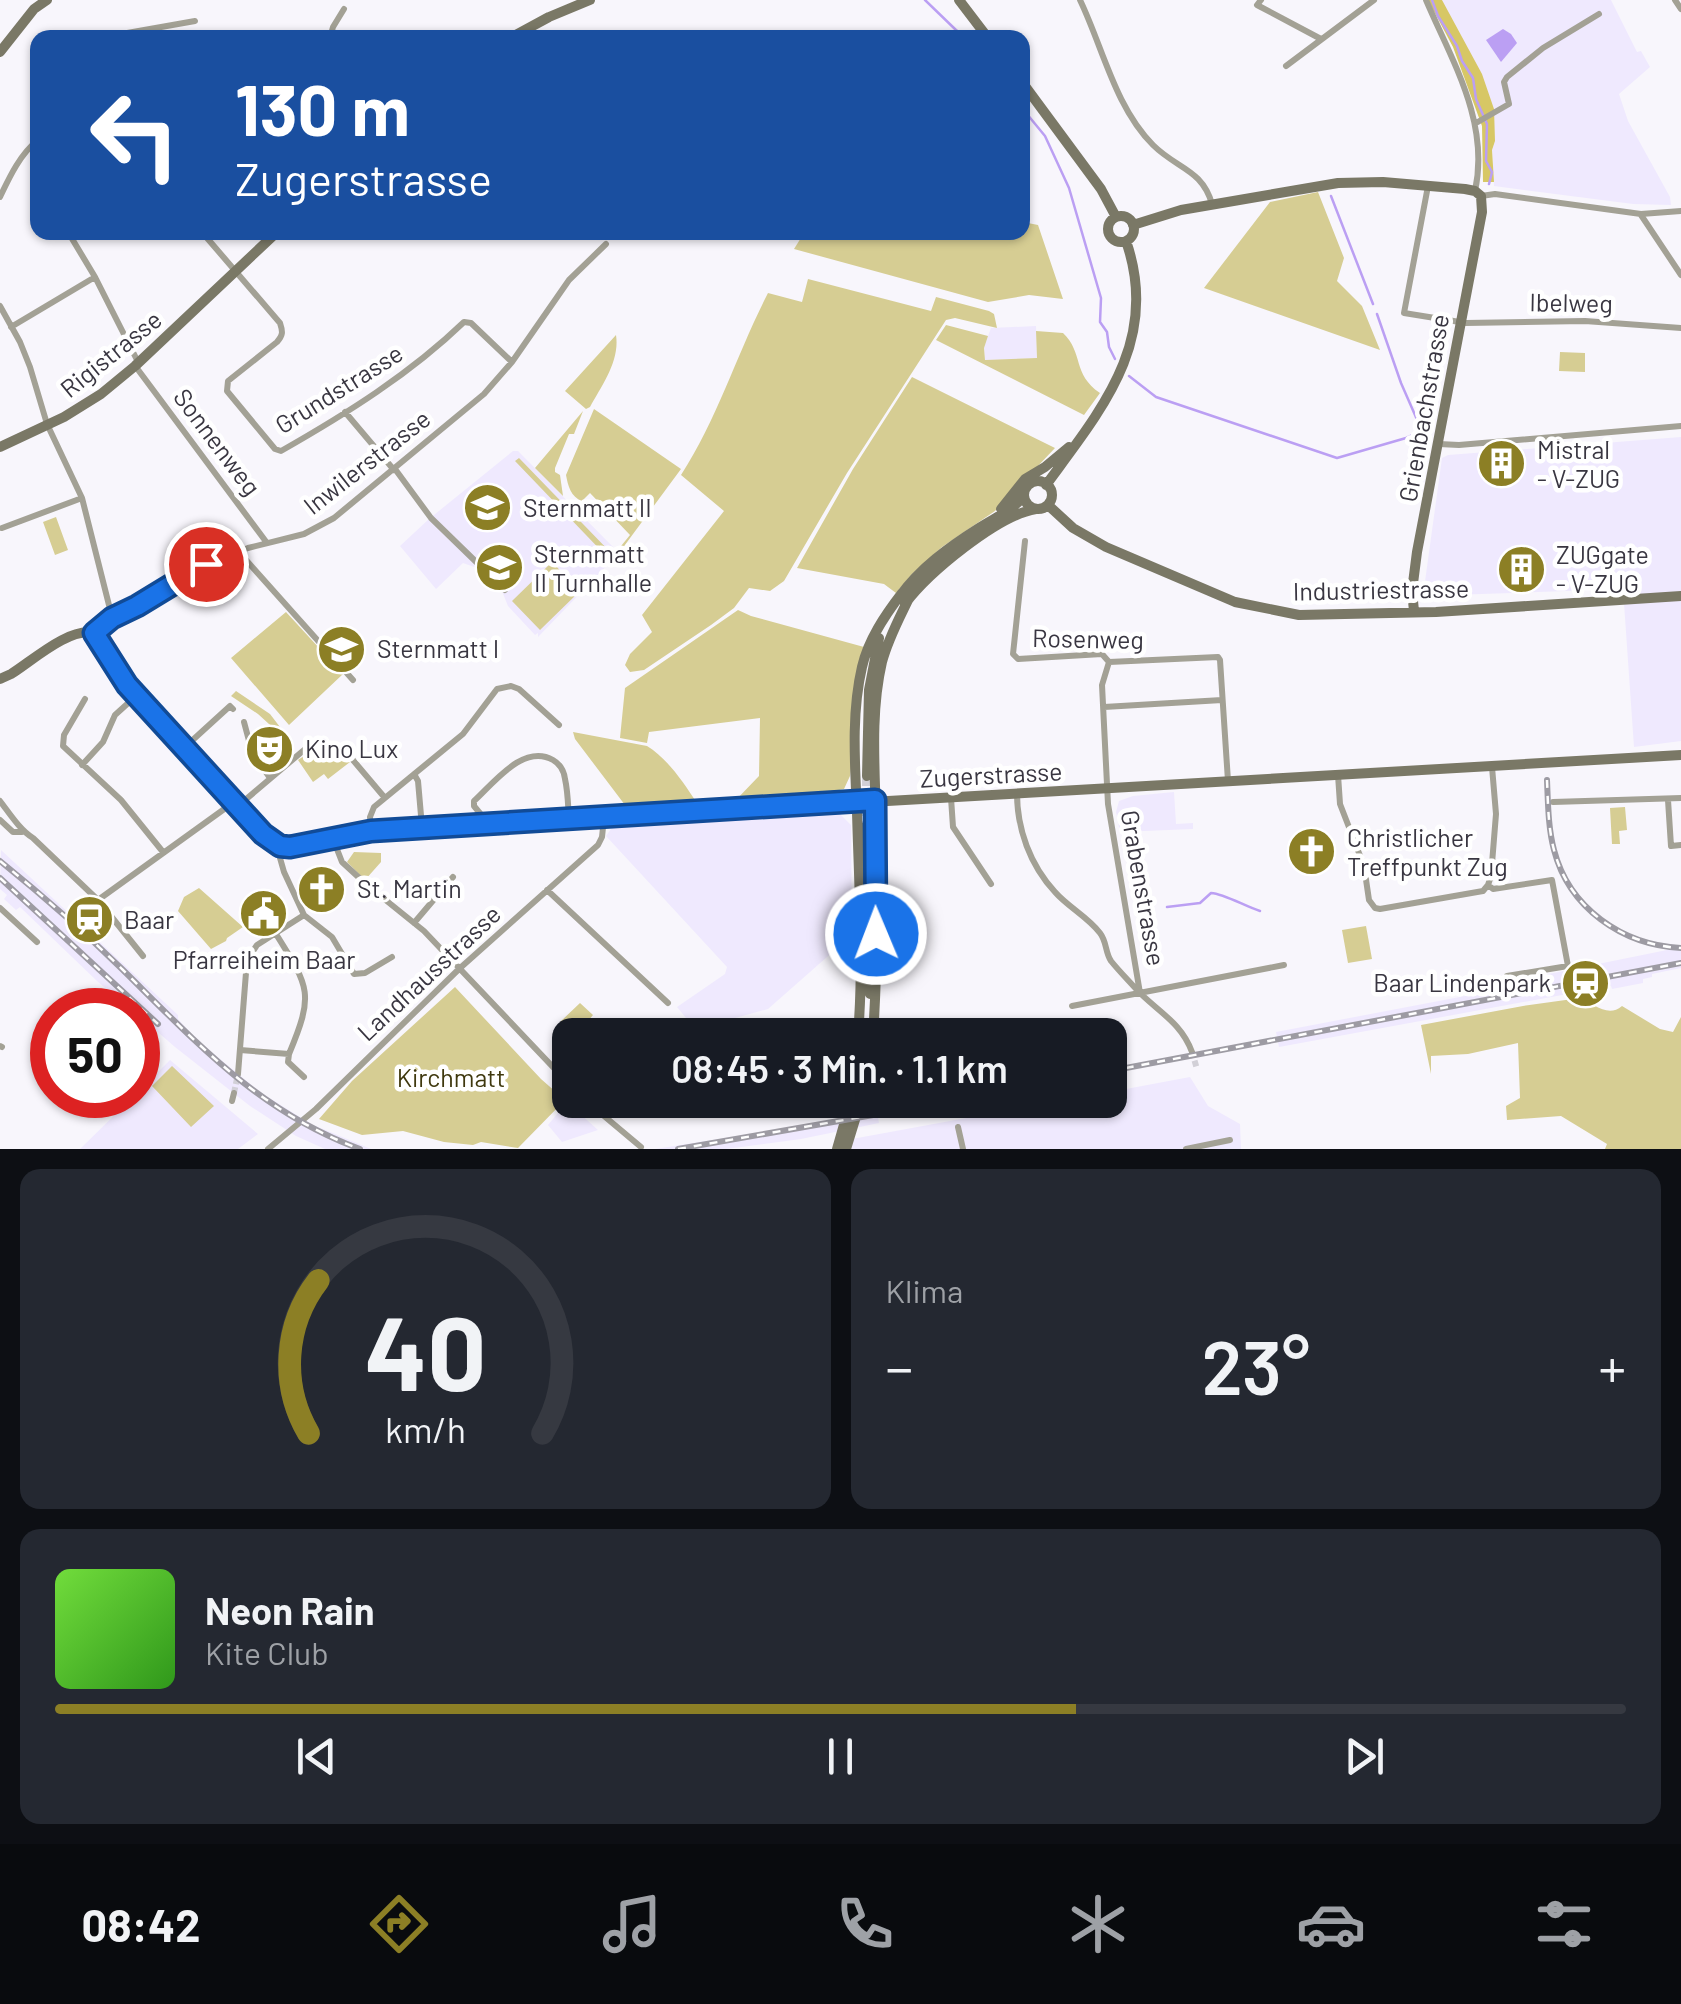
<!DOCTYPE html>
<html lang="de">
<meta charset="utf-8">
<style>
body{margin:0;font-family:Barlow,sans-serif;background:#242831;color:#f1f3f6;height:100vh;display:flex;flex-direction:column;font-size:38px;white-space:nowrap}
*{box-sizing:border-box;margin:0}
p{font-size:32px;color:#9ea1a6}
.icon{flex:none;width:55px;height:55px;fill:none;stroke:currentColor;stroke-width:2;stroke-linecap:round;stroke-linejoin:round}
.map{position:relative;height:1149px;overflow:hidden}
.details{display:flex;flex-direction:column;gap:20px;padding:20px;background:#0d0f14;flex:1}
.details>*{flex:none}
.hud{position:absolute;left:30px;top:30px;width:1000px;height:210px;border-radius:20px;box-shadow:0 2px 8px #0004;background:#1a4fa0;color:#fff;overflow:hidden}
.speed{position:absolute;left:30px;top:988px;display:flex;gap:20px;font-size:50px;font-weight:700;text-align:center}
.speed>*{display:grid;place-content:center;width:130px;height:130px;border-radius:50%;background:#171b24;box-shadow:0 2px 8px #0004;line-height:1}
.speed .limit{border:15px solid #d22;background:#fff;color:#111}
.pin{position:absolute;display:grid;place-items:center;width:85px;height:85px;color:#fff;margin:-42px;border:5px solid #fff;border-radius:50%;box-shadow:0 2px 10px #0007}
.me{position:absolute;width:110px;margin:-55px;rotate:359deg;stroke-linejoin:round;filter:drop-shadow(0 0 8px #0008)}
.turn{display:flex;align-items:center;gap:35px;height:210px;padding:0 40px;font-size:45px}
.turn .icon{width:130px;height:130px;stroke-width:2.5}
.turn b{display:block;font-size:70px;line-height:85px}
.big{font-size:75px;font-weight:600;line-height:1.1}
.details .tile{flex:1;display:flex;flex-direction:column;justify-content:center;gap:15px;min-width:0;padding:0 35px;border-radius:20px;background:#242831}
.details .dial{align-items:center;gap:0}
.dial svg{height:260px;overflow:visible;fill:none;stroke:#363941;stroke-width:7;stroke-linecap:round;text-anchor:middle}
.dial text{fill:#f1f3f6;stroke:none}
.song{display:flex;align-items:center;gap:30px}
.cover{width:120px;height:120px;border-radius:15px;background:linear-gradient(135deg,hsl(100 70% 55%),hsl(110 70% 35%))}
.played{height:10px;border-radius:5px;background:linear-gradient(90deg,#8c7f25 65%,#363941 65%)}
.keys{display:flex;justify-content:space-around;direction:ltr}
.heat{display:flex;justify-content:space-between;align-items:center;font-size:55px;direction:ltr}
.details .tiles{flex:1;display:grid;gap:20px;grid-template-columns:1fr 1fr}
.tile:last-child{grid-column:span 2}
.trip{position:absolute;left:552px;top:1018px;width:575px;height:100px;border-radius:20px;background:#171b24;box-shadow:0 2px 8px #0004;font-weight:600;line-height:100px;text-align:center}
.tabs{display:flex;height:160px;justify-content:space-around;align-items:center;background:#090b0e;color:#9ea1a6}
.tabs .icon{width:70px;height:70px}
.tabs .current{color:#8c7f25}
.tabs b{font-size:45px;color:#f1f3f6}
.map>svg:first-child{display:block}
.built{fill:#efe9fe}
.green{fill:#d6cd93}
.forest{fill:#d7c765}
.water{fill:#bb9ff3}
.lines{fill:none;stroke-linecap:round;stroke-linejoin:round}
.stream{stroke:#bb9ff3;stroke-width:2.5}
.street-tunnel{stroke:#d2d0d7;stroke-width:6;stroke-dasharray:6 3;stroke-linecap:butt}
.secondary-tunnel{stroke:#d2d0d7;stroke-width:10;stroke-dasharray:10 5;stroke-linecap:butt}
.street{stroke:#a3a195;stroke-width:6}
.secondary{stroke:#7a7866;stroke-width:10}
.rail-casing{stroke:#9d9ba3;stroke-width:6}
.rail{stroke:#fff;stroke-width:2.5;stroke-dasharray:8;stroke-linecap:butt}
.route-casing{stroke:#114b97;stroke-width:25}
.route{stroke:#1a73e8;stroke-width:18}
.labels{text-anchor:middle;stroke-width:9;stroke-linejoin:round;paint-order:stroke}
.street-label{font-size:25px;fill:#393641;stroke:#fff}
.poi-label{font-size:25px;fill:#393641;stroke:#fff;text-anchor:start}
.park-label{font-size:25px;fill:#3f380e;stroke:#fff}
</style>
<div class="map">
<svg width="1681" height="1149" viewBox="0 0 1681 1149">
<rect width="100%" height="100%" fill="#f8f6fc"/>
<path class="built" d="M1442 0H1611L1637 52 1641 51 1650 67 1619 94 1628 121 1670 197 1671 205 1633 204 1494 186 1492 149 1495 141Z
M1036 326 1037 358 985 360 984 347 991 328Z
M1681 437V741L1634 747 1623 589 1423 596 1442 458 1448 455Z
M513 451H518L619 553 538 637V633L535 635 508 606 502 591 480 569 463 563 436 589 400 546 429 519Z
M1174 792 1176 824 1193 823V829L1120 832 1116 812 1119 801 1133 796Z
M839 813 851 825 852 935 768 1009 695 1029 677 1007 725 974 727 967 606 836 616 822Z
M1 850 178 1015V1019L197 1040 260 1092 311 1124 371 1149H325L296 1136 250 1106 175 1047 138 1015V1010H131L97 981 20 907 16 910 4 899 7 895 0 889Z
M1670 946H1681V968L1652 974V977L1643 979V983L1612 989 1611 986 1279 1047 1276 1032 1465 996 1509 982 1667 950Z
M170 1060 258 1134 238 1149H80L135 1095H138V1092Z
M1190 1077 1208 1106 1240 1124 1241 1149H848L852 1139 1065 1100H1110V1092Z
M567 1102 598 1130 562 1142 548 1125Z
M877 1112 879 1123 801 1139 726 1149H655L777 1130Z"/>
<path class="green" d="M1318 192 1344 258 1337 281 1362 306 1380 350 1204 288 1270 202Z
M1023 222 1038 225 1063 299 1029 295 988 302 794 249 804 233 1022 232Z
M808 279 931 311 936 297 989 311 994 314 997 328 955 318 946 320 847 473 784 581 770 591 749 588 734 608 711 625 644 670 630 672 625 665 630 654 652 632 642 615 724 511 681 475C718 418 737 353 768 293L802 302Z
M946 325 988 336 984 348 985 360 1037 358 1036 331 1063 333C1084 353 1072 374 1100 393L1084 415 936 340Z
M616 335C620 361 602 385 590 407L586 409 565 391Z
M1560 352 1585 353V372L1559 371Z
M912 377 1055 448 995 511 942 547 912 574 896 593 884 584 797 568 853 469Z
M594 409 681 469 619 553 617 551 630 535 590 493 582 501C571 497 568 486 566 475Z
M583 411 574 434H569L555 468V472L560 475 563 496 535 468Z
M519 458 614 556 610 560 515 461Z
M56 517 68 550 55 555 43 522Z
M552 562 580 591 540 630 512 601Z
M738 610 751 616 864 647 850 776 844 789 806 797 734 802 759 776 760 718 649 732 647 743 620 738 625 688Z
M286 612 343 674 289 725 231 658Z
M236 691 270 714 283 731 280 734 258 714 231 696Z
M573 732 647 746C668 759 683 782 697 803L628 809 575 739Z
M325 749 339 753 350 762 328 779 324 774 313 782 298 760 310 752Z
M1625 807 1627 830 1619 831 1620 844H1612L1610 808Z
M354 852 381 853V862L365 880 347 862Z
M199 888 243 927 227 938 226 941 211 949 178 911 184 897Z
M1366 926 1372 959 1348 963 1342 930Z
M455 987 541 1079 565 1100 518 1148 481 1142 473 1145 444 1142 403 1131 362 1135 319 1119 352 1081Z
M1580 998C1594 1004 1608 1018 1622 1006L1660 1029 1673 1032 1681 1017V1149H1605L1607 1144 1561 1116 1507 1120 1506 1106 1520 1098 1518 1043 1468 1054 1431 1056V1074L1421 1025 1523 1006Z
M580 1003 593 1015 578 1033 573 1029 569 1032 560 1022Z
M172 1066 214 1106 191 1127 152 1086Z"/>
<path class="forest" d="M1428 0H1442L1482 74 1494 109 1495 141 1492 150 1494 182H1483L1482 126 1453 47Z"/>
<path class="water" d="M1503 29 1511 34 1517 43 1501 62 1486 40Z"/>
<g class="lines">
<path class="stream" d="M925 0 956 30 967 38
M1432 0 1438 16 1457 46 1462 61 1473 78 1476 99 1487 124 1486 161 1492 172 1489 184
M1022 108 1045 136 1069 188 1101 298 1100 322 1107 332 1109 347 1115 359
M1331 196 1373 304
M1377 314 1401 383 1422 431 1426 435
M1129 376 1156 397 1337 458 1406 438 1422 431
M1167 907 1200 903 1211 893C1225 894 1244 906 1260 911"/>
<path class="street-tunnel" d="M1192 1052 1197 1069
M234 1093 238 1074"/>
<path class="secondary-tunnel" d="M867 776V825"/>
<path class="street" d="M1080 0C1103 48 1115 107 1153 145 1177 169 1202 169 1212 204
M1261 0 1257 5 1321 39
M1426 0C1452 61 1490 122 1475 191
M1675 0 1681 9
M99 38 195 21
M330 38 333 27 344 9
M1286 66 1374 0
M1476 123 1509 104 1504 82 1507 77 1543 48 1599 14
M1428 186 1404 313 1466 323 1585 321 1681 328
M1481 196 1495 194 1641 214 1681 211
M0 197C9 178 20 154 38 140
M1641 215 1681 275
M68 232 95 277 138 362
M207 232V238L280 323C283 332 283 335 277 342L228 381 227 391 275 449 281 451C346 414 410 374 464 322L471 323 512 362
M0 306 20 342 30 367 47 424 82 498 112 617
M11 327 95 277
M136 367 267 543
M345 412 394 470
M1439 444 1459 445 1681 426
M395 469 431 518 505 590
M2 528 82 498
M1025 541 1013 654 1018 659 1102 654 1109 662
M238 551 353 680
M94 633 111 618 137 606 206 564 248 548 304 534 334 518 484 394 512 362 569 280 606 244
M1109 662 1102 685 1108 804 1140 993
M1109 662 1218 657 1220 660 1228 781
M85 699 64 735 63 746 121 800 163 852
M1104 707 1222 700
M244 722 252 752 270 778
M185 747 230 706 233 709
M82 765 103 742 115 715 136 696
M1492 767 1496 814 1491 876 1488 885 1493 889 1552 880 1568 966 1507 976
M414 774 418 781 422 827
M1338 775 1340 804 1364 866 1369 900 1375 908 1380 909 1483 891 1488 885
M1017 793C1017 829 1030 865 1055 892 1068 907 1088 917 1100 933 1107 942 1105 952 1111 961 1119 971 1129 981 1137 990 1157 1011 1181 1022 1192 1052
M951 798 953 827 991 884
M1668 800 1671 846 1681 845
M0 801C10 814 20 830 33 838L98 900 143 956
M1553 802 1681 798
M238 806 304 750 324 745 347 753 385 798
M0 820 13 832H22
M488 823 474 806V801C493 784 523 743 553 760 560 764 564 771 565 779 568 792 568 806 569 819
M371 831 370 817 374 807 463 734 497 689 511 686 519 689 559 725
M333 839 342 862 367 885 424 931 570 1085
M280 846V858L284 872 304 915 332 937 354 974 365 973 392 957
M547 890 668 1003
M98 900 234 802
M0 908 37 942
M414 923 453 877
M1072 1006 1284 965
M0 1046 2 1047
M240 1050 289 1054C314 994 310 988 276 934
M289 1054 288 1062 304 1077
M238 1074 247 960 257 945 304 915
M585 1100 641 1147
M232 1101 234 1093
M958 1127 963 1149
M268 1149 316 1109 459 969 598 845 602 837 604 818
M1186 1149 1230 1140"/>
<path class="secondary" d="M959 0 988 38
M510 38 549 17 590 0
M0 52 34 9 47 0
M1022 82 1101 189 1116 217
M1108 229a13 13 0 1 1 26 0a13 13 0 1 1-26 0Z
M1133 225 1181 210 1338 183 1383 182 1465 189 1475 191 1481 196 1482 212 1417 552 1412 591 1414 611
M0 447 64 417 101 394 135 366 277 232
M1024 495a14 14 0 1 1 28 0a14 14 0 1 1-28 0Z
M1046 485C1101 410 1161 341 1126 241
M1048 505 1073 528 1106 547 1235 602 1299 615 1436 612 1681 596
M1001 509 1025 479 1045 467 1069 447
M900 596C920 568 949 547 979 528 994 518 1012 511 1024 496
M905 604C928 573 998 515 1036 509
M0 679 11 674C32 661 69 627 94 633L127 685 263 834 280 846 290 847 359 833 406 829 1681 755
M867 776 869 690 879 638
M867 825 870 994
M858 1035C864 962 859 886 857 812 855 765 851 714 862 667 868 640 885 615 902 593
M873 1035C878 964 877 893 876 821 875 768 870 714 882 662 888 639 899 619 909 598
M837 1149 851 1100
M846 1149 861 1100"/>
<defs>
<path id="rail" d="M1547 780C1548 803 1548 827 1554 850 1569 908 1622 945 1681 948
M0 861C42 895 83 931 122 969 196 1042 259 1112 360 1149
M0 878 158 1024
M1110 1071 1681 963
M946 1107 980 1100
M678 1149 959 1100"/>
</defs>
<use href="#rail" class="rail-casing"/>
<use href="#rail" class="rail"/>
</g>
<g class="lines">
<defs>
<path id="route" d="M206 564 137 606 112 618 94 633 127 685 263 834 280 846 290 847 371 831 875 800 876 934"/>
</defs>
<use href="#route" class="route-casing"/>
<use href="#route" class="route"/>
</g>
<defs>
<symbol id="building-disc" viewBox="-11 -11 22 22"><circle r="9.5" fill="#8c7f25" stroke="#fff"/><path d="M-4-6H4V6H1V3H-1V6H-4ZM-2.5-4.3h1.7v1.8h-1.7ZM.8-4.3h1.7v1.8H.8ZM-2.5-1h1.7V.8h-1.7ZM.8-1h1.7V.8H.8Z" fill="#fff"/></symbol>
<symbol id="school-disc" viewBox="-11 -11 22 22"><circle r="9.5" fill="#8c7f25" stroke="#fff"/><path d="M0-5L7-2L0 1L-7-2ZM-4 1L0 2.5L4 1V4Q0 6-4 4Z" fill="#fff"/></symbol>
<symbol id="theatre-disc" viewBox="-11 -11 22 22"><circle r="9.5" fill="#8c7f25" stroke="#fff"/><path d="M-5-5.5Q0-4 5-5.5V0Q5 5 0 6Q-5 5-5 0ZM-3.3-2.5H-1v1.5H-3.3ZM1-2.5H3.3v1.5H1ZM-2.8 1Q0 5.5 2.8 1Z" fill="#fff"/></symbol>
<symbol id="church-disc" viewBox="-11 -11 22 22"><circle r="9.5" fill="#8c7f25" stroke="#fff"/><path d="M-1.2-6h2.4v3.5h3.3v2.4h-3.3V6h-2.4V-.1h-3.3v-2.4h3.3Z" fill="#fff"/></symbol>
<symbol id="civic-disc" viewBox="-11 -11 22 22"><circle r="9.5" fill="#8c7f25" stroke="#fff"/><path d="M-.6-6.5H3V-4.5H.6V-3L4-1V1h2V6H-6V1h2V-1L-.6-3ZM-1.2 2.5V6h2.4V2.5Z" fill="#fff"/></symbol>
<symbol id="station-disc" viewBox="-11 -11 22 22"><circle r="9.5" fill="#8c7f25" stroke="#fff"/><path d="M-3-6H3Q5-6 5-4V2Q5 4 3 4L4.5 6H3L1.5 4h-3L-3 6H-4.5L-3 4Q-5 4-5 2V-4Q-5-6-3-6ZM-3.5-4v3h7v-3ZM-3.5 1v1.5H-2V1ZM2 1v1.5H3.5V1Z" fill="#fff"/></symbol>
</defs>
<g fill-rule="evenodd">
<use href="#building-disc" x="1474" y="436" width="55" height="55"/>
<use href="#school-disc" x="460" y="480" width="55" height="55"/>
<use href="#school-disc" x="472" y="540" width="55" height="55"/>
<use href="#building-disc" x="1494" y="542" width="55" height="55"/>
<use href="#school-disc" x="314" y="622" width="55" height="55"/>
<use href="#theatre-disc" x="242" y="722" width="55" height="55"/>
<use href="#church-disc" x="1284" y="824" width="55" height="55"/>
<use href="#church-disc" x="294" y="862" width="55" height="55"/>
<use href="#civic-disc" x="236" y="886" width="55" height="55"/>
<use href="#station-disc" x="62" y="892" width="55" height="55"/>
<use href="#station-disc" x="1558" y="956" width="55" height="55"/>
</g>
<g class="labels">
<g class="street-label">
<text transform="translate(1571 303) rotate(1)" y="9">Ibelweg</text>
<text transform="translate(111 354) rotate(-39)" y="9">Rigistrasse</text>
<text transform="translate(339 389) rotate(-32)" y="9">Grundstrasse</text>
<text transform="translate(1424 408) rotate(-80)" y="9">Grienbachstrasse</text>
<text transform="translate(217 442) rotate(53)" y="9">Sonnenweg</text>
<text transform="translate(367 462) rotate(-38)" y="9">Inwilerstrasse</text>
<text transform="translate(1381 590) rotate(-1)" y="9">Industriestrasse</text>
<text transform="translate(1088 639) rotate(1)" y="9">Rosenweg</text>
<text transform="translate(991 775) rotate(-3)" y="9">Zugerstrasse</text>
<text transform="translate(1143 888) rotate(80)" y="9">Grabenstrasse</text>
<text transform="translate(429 973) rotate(-43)" y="9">Landhausstrasse</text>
</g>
<g class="poi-label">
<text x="1537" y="459">Mistral<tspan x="1537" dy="29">- V-ZUG</tspan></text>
<text x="523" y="517">Sternmatt II</text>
<text x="534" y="563">Sternmatt<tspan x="534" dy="29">II Turnhalle</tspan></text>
<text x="1556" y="564">ZUGgate<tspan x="1556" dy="29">- V-ZUG</tspan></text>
<text x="377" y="658">Sternmatt I</text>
<text x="305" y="758">Kino Lux</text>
<text x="1347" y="847">Christlicher<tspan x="1347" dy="29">Treffpunkt Zug</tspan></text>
<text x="357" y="898">St. Martin</text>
<text x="124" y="929">Baar</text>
<text x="264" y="969" text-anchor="middle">Pfarreiheim Baar</text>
<text x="1551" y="992" text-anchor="end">Baar Lindenpark</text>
</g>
<g class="park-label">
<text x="451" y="1087">Kirchmatt</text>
</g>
</g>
</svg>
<div class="speed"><div class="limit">50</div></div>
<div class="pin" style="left:206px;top:564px;background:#d93025"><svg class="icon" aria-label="arrive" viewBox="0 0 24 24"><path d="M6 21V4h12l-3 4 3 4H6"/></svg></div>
<svg class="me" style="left:876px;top:934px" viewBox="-20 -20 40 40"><circle r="17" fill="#1a73e8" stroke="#fff" stroke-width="3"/><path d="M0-11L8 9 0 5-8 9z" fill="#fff"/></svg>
<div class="trip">08:45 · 3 Min. · 1.1 km</div>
<div class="hud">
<div class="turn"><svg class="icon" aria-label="left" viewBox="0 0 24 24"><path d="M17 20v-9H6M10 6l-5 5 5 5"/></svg><div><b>130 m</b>Zugerstrasse</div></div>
</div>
</div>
<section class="details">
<div class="tiles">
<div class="tile dial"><svg viewBox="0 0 100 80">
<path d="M14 69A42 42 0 1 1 86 69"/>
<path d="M14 69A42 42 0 0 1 17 22" stroke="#8c7f25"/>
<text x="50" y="56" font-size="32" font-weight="700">40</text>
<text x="50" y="72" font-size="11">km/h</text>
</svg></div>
<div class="tile"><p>Klima</p>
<div class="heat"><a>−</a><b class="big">23°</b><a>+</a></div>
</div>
<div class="tile">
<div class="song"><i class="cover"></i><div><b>Neon Rain</b><p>Kite Club</p></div></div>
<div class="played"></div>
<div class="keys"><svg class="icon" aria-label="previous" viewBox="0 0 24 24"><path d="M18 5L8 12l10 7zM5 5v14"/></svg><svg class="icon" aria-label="pause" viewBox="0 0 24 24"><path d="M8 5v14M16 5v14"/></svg><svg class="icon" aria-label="next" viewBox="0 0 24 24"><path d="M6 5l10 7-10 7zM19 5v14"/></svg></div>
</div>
</div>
</section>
<nav class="tabs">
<b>08:42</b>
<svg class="icon current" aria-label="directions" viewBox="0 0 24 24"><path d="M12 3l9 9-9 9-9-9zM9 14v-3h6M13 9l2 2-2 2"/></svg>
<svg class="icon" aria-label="music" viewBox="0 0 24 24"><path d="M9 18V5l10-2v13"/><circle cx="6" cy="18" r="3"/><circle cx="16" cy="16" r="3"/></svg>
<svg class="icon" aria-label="phone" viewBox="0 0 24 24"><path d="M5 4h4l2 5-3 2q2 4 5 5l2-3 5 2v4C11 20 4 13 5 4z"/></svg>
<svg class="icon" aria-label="climate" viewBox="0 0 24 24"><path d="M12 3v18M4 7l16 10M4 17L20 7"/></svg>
<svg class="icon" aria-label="car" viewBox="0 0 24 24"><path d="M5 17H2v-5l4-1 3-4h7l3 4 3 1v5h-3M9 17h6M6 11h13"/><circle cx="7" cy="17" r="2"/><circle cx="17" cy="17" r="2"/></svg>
<svg class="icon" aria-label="filters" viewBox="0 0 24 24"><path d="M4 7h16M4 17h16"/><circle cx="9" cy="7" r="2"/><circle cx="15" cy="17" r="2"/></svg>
</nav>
